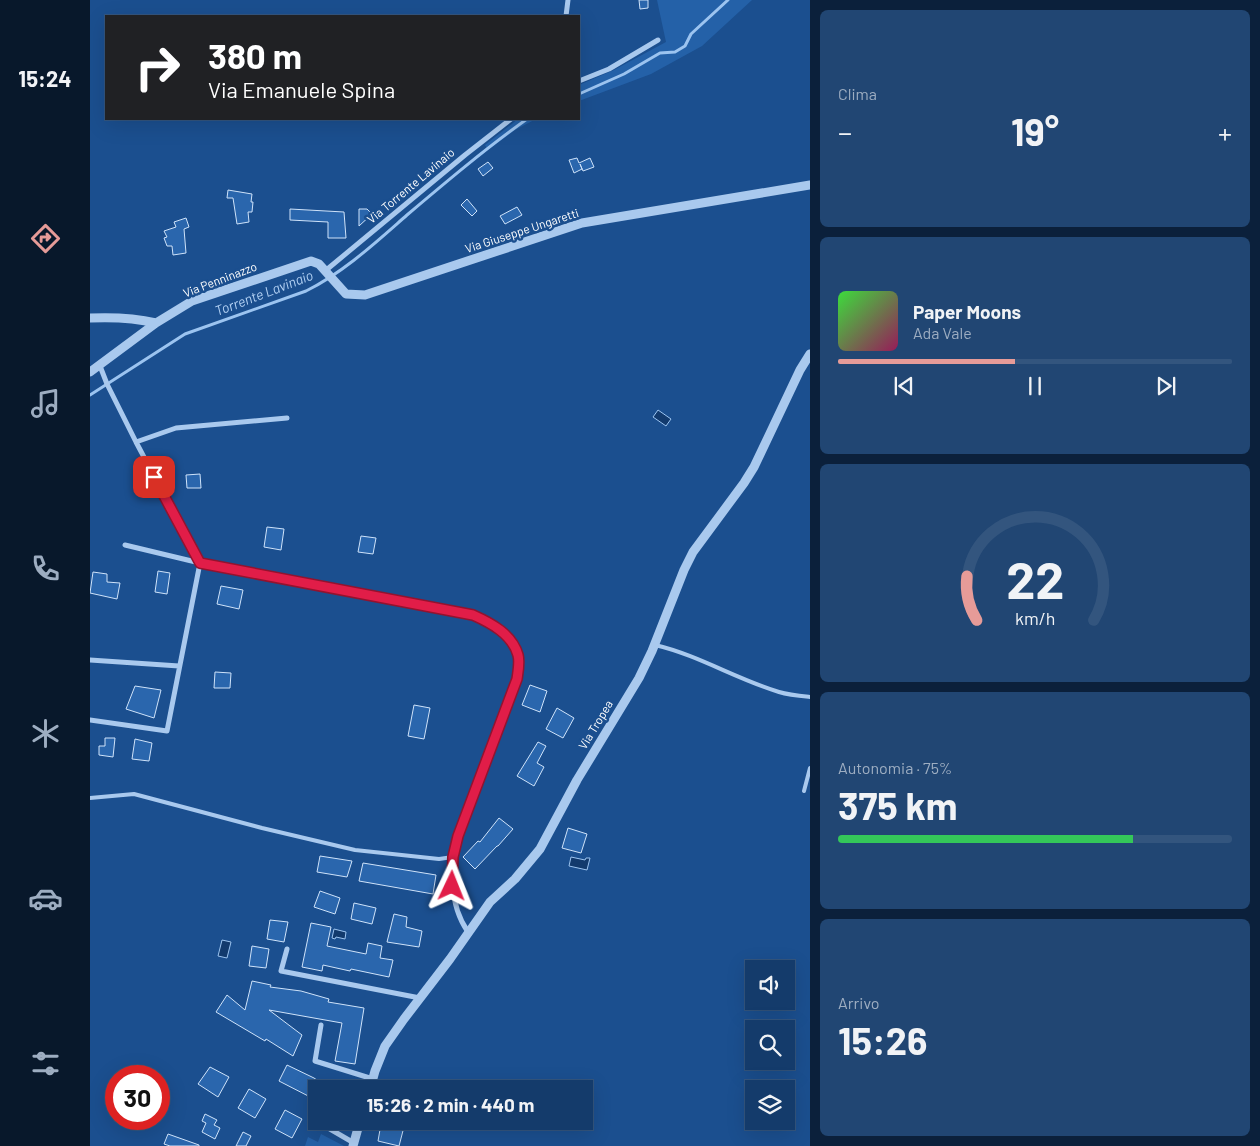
<!DOCTYPE html>
<html lang="it">
<meta charset="utf-8">
<style>
body{margin:0;font-family:Barlow,sans-serif;background:#214673;color:#f1f3f6;height:100vh;display:flex;flex-direction:column;font-size:19px;white-space:nowrap}
*{box-sizing:border-box;margin:0}
p{font-size:16px;color:#9dadc1}
.icon{flex:none;width:28px;height:28px;fill:none;stroke:currentColor;stroke-width:2;stroke-linecap:round;stroke-linejoin:round}
.map{position:relative;flex:1;overflow:hidden}
.panel{display:flex;flex-direction:column;gap:10px;padding:10px;background:#0b203b;width:450px}
.panel>*{flex:none}
.hud{position:absolute;left:15px;top:15px;width:475px;height:105px;border-radius:0px;box-shadow:0 5px 20px #0002,0 0 0 1px #33557e;background:#202124;color:#fff;overflow:hidden}
.fabs{position:absolute;left:655px;top:960px;display:grid;gap:10px}
.fabs a{display:grid;place-items:center;width:50px;height:50px;border-radius:0px;background:#143b6b;box-shadow:0 5px 20px #0002,0 0 0 1px #33557e;font-size:25px}
.speed{position:absolute;left:15px;top:1065px;display:flex;gap:10px;font-size:25px;font-weight:700;text-align:center}
.speed>*{display:grid;place-content:center;width:65px;height:65px;border-radius:50%;background:#143b6b;box-shadow:0 5px 20px #0002,0 0 0 1px #33557e;line-height:1}
.speed .limit{border:8px solid #d22;background:#fff;color:#111}
.pin{position:absolute;display:grid;place-items:center;width:42px;height:42px;color:#fff;margin:-21px;border-radius:10px;box-shadow:0 2px 8px #0006}
.me{position:absolute;width:55px;margin:-28px;rotate:2deg;stroke-linejoin:round;filter:drop-shadow(0 0 4px #0008)}
.turn{display:flex;align-items:center;gap:18px;height:105px;padding:0 20px;font-size:22px}
.turn .icon{width:65px;height:65px;stroke-width:2.5}
.turn b{display:block;font-size:35px;line-height:42px}
.big{font-size:38px;font-weight:700;line-height:1.1}
.panel .widget{flex:1;display:flex;flex-direction:column;justify-content:center;gap:8px;min-width:0;padding:0 18px;border-radius:8px;background:#214673}
.panel .dial{align-items:center;gap:0}
.dial svg{height:130px;overflow:visible;fill:none;stroke:#33557e;stroke-width:7;stroke-linecap:round;text-anchor:middle}
.dial text{fill:#f1f3f6;stroke:none}
.song{display:flex;align-items:center;gap:15px}
.cover{width:60px;height:60px;border-radius:8px;background:linear-gradient(135deg,hsl(120 70% 55%),hsl(330 70% 35%))}
.played{height:5px;border-radius:2px;background:linear-gradient(90deg,#e69b98 45%,#33557e 45%)}
.keys{display:flex;justify-content:space-around;direction:ltr}
.heat{display:flex;justify-content:space-between;align-items:center;font-size:28px;direction:ltr}
.charge{height:8px;border-radius:4px;background:linear-gradient(90deg,#34c759 75%,#33557e 0)}
.trip{position:absolute;left:218px;top:1080px;width:285px;height:50px;border-radius:0px;background:#143b6b;box-shadow:0 5px 20px #0002,0 0 0 1px #33557e;font-weight:700;line-height:50px;text-align:center}
main{display:flex;flex:1;min-height:0}
.dock{display:flex;flex-direction:column;width:90px;justify-content:space-around;align-items:center;background:#08182b;color:#9dadc1}
.dock .icon{width:35px;height:35px}
.dock .current{color:#e69b98}
.dock b{font-size:22px;color:#f1f3f6}
.map>svg:first-child{display:block}
.green{fill:#2461a8}
.water{fill:#123a6d;stroke:#9cc4f0}
.lines{fill:none;stroke-linecap:round;stroke-linejoin:round}
.stream{stroke:#9cc4f0;stroke-width:3}
.building{fill:#2a66ad;stroke:#cfe3fa}
.service{stroke:#a9c9ee;stroke-width:4}
.minor{stroke:#a9c9ee;stroke-width:5}
.tertiary{stroke:#a9c9ee;stroke-width:9}
.route-casing{stroke:#92132f;stroke-width:12}
.route{stroke:#e11d48;stroke-width:9}
.labels{text-anchor:middle;stroke-width:5;stroke-linejoin:round;paint-order:stroke}
.street-label{font-size:12px;fill:#fff;stroke:#1b4f8f}
.water-label{font-size:14px;font-style:italic;fill:#b5d3f5;stroke:#1b4f8f}
</style>
<main>
<nav class="dock">
<b>15:24</b>
<svg class="icon current" aria-label="directions" viewBox="0 0 24 24"><path d="M12 3l9 9-9 9-9-9zM9 14v-3h6M13 9l2 2-2 2"/></svg>
<svg class="icon" aria-label="music" viewBox="0 0 24 24"><path d="M9 18V5l10-2v13"/><circle cx="6" cy="18" r="3"/><circle cx="16" cy="16" r="3"/></svg>
<svg class="icon" aria-label="phone" viewBox="0 0 24 24"><path d="M5 4h4l2 5-3 2q2 4 5 5l2-3 5 2v4C11 20 4 13 5 4z"/></svg>
<svg class="icon" aria-label="climate" viewBox="0 0 24 24"><path d="M12 3v18M4 7l16 10M4 17L20 7"/></svg>
<svg class="icon" aria-label="car" viewBox="0 0 24 24"><path d="M5 17H2v-5l4-1 3-4h7l3 4 3 1v5h-3M9 17h6M6 11h13"/><circle cx="7" cy="17" r="2"/><circle cx="17" cy="17" r="2"/></svg>
<svg class="icon" aria-label="filters" viewBox="0 0 24 24"><path d="M4 7h16M4 17h16"/><circle cx="9" cy="7" r="2"/><circle cx="15" cy="17" r="2"/></svg>
</nav>
<div class="map">
<svg width="720" height="1146" viewBox="0 0 720 1146">
<rect width="100%" height="100%" fill="#1b4f8f"/>
<path class="green" d="M567 0H662L612 46 561 74 489 101V85L524 70 576 42Z
M428 119H446L425 130 398 150 395 145Z
M231 1134 254 1146H215L218 1137 228 1142Z"/>
<path class="water" d="M568 410 581 419 576 426 563 417Z
M481 857 495 860 496 858H500L497 870 479 866Z
M244 929 256 932 255 939 246 937 245 939 242 938Z
M132 940 141 942 137 958 128 956Z"/>
<g class="lines">
<path class="stream" d="M489 94 534 74 570 53 585 52 595 46 601 34 638 0
M0 395 95 334 216 291C254 272 285 243 317 215 356 182 395 149 437 119"/>
</g>
<path class="building" d="M549 0H558V8L550 9Z
M487 158 489 163 500 158 504 167 493 171 490 164 492 169 484 173 479 160Z
M398 162 403 168 393 176 388 169Z
M138 190 162 194 161 202H163L162 212H158L159 222 147 224 143 198H137Z
M377 199 387 211 382 216 371 205Z
M427 207 432 215 415 224 410 216Z
M200 209 254 212 256 238H238V222L200 220Z
M269 209H277L282 214 269 226Z
M96 218 99 227 94 229 96 253 83 255 82 246H77L74 238 77 237 74 231 86 227 84 222Z
M110 474 111 488H97L96 475Z
M177 527 194 529 191 550 174 547Z
M271 536 286 538 283 554 268 552Z
M68 571 80 573 77 594 65 592Z
M3 572 17 574V582L30 583 27 599 0 593Z
M131 586 153 590 149 609 127 604Z
M125 672 141 673 140 688H124Z
M440 685 457 691 450 712 432 705Z
M45 686 71 690 64 718 36 709Z
M324 705 340 708 334 739 318 736Z
M467 708 484 718 473 738 456 729Z
M15 738H25L23 757 9 755V746H15Z
M45 739 62 743 59 761 42 759Z
M448 742 456 746 447 763 454 767 444 786 427 776Z
M409 818 423 829 408 846H407L385 869 373 857 388 841 390 842Z
M478 828 497 834 491 853 472 848Z
M230 856 262 861 257 877 227 872Z
M273 863 346 875 343 894 269 881Z
M230 891 250 898 245 914 224 907Z
M264 903 286 908 282 924 261 919Z
M304 914 317 917 316 927 332 931 329 947 297 942Z
M180 920 198 922 194 942 177 939Z
M221 923 241 927 237 946 276 954 278 943 292 946 290 958 303 960 299 977 261 969 260 971 233 965 232 971 212 967Z
M162 946 179 949 176 968 159 966Z
M162 981 181 985 180 987 211 991 239 999 238 1002 274 1008 265 1064 245 1061 252 1023 179 1010 212 1035 203 1056 176 1039 175 1041 126 1012 137 995 155 1010Z
M197 1065 224 1078 240 1089H226V1100L189 1081Z
M120 1067 139 1077 128 1097 108 1084Z
M159 1089 176 1099 165 1118 148 1108Z
M195 1110 212 1119 202 1138 185 1129Z
M115 1114 127 1120 124 1125 130 1128 125 1139 112 1132 116 1123 112 1121Z
M294 1121 315 1123 309 1146 288 1141 291 1124H293Z
M153 1132 161 1136 156 1146H146Z
M78 1134 109 1145V1146H80L74 1144Z"/>
<g class="lines">
<path class="service" d="M565 645C608 655 646 679 689 692 699 695 710 696 720 697
M714 791 720 768
M0 798 44 794 172 828 265 850 349 859 363 857"/>
<path class="minor" d="M476 16 478 0
M489 81 519 69 568 40
M235 271 375 155 421 119
M10 366 17 384 46 442 110 563 360 610C383 615 406 621 420 642 423 646 427 651 428 656 430 663 428 672 427 679L368 836C361 869 358 903 378 932
M46 442 86 428 197 418
M0 660 89 666
M0 720 77 731 110 563 35 545
M197 949 191 971 330 998
M231 1025 225 1061 283 1079
M233 1125 264 1143"/>
<path class="tertiary" d="M0 318C22 317 45 318 66 323
M0 372 66 323 102 301 221 261 229 264 256 294 275 295 492 223 720 185
M280 1089 285 1071 295 1046 314 1019 360 959 400 902 425 879 450 849 487 780 549 678 562 651 594 570 603 552 654 483 664 467 710 370 720 354
M263 1146 270 1121"/>
</g>
<g class="lines">
<defs>
<path id="route" d="M64 477 110 563 383 615C401 623 422 634 428 655 430 662 428 672 427 679L368 836 363 857 362 886"/>
</defs>
<use href="#route" class="route-casing"/>
<use href="#route" class="route"/>
</g>
<g class="labels">
<g class="street-label">
<text transform="translate(321 186) rotate(-40)" y="4">Via Torrente Lavinaio</text>
<text transform="translate(432 231) rotate(-18)" y="4">Via Giuseppe Ungaretti</text>
<text transform="translate(130 280) rotate(-21)" y="4">Via Penninazzo</text>
<text transform="translate(506 725) rotate(-59)" y="4">Via Tropea</text>
</g>
<g class="water-label">
<text transform="translate(174 293) rotate(-21)" y="5">Torrente Lavinaio</text>
</g>
</g>
</svg>
<div class="fabs">
<a><svg class="icon" aria-label="sound" viewBox="0 0 24 24"><path d="M4 9h4l5-4v14l-5-4H4zM17 9q2 3 0 6"/></svg></a>
<a><svg class="icon" aria-label="search" viewBox="0 0 24 24"><circle cx="10" cy="10" r="6"/><path d="M15 15l6 6"/></svg></a>
<a><svg class="icon" aria-label="layers" viewBox="0 0 24 24"><path d="M12 4l9 5-9 5-9-5zM3 14l9 5 9-5"/></svg></a>
</div>
<div class="speed"><div class="limit">30</div></div>
<div class="pin" style="left:64px;top:477px;background:#d93025"><svg class="icon" aria-label="arrive" viewBox="0 0 24 24"><path d="M6 21V4h12l-3 4 3 4H6"/></svg></div>
<svg class="me" style="left:362px;top:886px" viewBox="-20 -20 40 40"><path d="M0-17L14 15 0 8-14 15z" fill="#e11d48" stroke="#fff" stroke-width="4"/></svg>
<div class="trip">15:26 · 2 min · 440 m</div>
<div class="hud">
<div class="turn"><svg class="icon" aria-label="right" viewBox="0 0 24 24"><path d="M7 20v-9h11M14 6l5 5-5 5"/></svg><div><b>380 m</b>Via Emanuele Spina</div></div>
</div>
</div>
<section class="panel">
<div class="widget"><p>Clima</p>
<div class="heat"><a>−</a><b class="big">19°</b><a>+</a></div>
</div>
<div class="widget">
<div class="song"><i class="cover"></i><div><b>Paper Moons</b><p>Ada Vale</p></div></div>
<div class="played"></div>
<div class="keys"><svg class="icon" aria-label="previous" viewBox="0 0 24 24"><path d="M18 5L8 12l10 7zM5 5v14"/></svg><svg class="icon" aria-label="pause" viewBox="0 0 24 24"><path d="M8 5v14M16 5v14"/></svg><svg class="icon" aria-label="next" viewBox="0 0 24 24"><path d="M6 5l10 7-10 7zM19 5v14"/></svg></div>
</div>
<div class="widget dial"><svg viewBox="0 0 100 80">
<path d="M14 69A42 42 0 1 1 86 69"/>
<path d="M14 69A42 42 0 0 1 8 42" stroke="#e69b98"/>
<text x="50" y="56" font-size="32" font-weight="700">22</text>
<text x="50" y="72" font-size="11">km/h</text>
</svg></div>
<div class="widget"><p>Autonomia · 75%</p><b class="big">375 km</b><div class="charge"></div></div>
<div class="widget"><p>Arrivo</p><b class="big">15:26</b></div>
</section>
</main>
